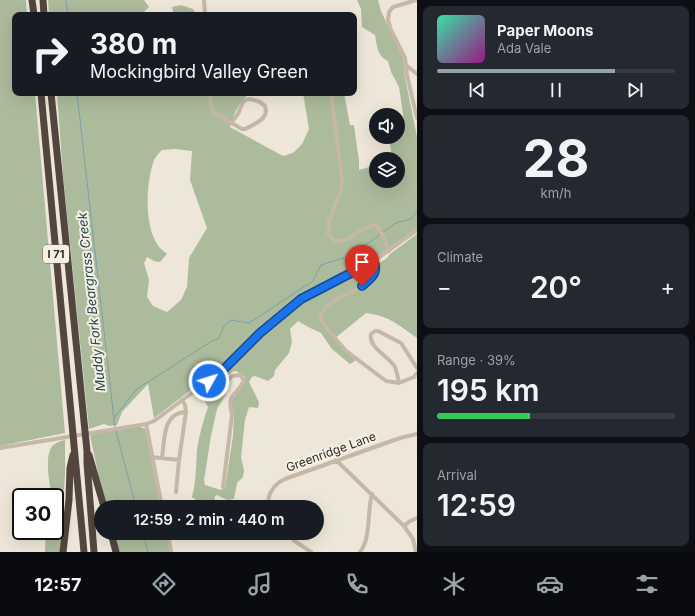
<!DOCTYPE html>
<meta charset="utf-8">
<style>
body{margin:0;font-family:Inter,sans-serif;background:#242831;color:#f1f3f6;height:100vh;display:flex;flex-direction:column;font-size:15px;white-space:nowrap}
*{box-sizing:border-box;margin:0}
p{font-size:13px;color:#9ea1a6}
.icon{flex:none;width:22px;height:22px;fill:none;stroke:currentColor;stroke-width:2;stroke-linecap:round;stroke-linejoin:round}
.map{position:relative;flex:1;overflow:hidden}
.details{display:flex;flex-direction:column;gap:6px;padding:6px;background:#0d0f14;width:278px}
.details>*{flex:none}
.hud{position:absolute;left:12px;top:12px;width:345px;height:84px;border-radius:8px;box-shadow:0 4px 16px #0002;background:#171b24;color:#f1f3f6;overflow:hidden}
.buttons{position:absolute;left:369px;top:108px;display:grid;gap:8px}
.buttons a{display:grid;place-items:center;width:36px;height:36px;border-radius:50%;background:#171b24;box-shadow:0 4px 16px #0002;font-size:20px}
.speed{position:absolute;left:12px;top:488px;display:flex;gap:8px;font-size:20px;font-weight:700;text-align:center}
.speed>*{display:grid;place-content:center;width:52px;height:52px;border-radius:50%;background:#171b24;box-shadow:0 4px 16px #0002;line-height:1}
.speed .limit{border:2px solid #111;border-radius:6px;background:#fff;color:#111}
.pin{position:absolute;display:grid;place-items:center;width:34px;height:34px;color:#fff;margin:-41px -17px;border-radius:50% 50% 50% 0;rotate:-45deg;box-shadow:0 0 4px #0007}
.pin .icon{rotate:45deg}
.me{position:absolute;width:44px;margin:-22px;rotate:51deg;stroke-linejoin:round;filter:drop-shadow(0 0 3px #0008)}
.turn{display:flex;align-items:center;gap:14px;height:84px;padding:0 12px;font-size:18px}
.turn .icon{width:52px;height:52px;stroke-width:2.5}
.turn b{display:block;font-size:28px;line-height:34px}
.big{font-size:30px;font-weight:600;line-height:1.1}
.details .widget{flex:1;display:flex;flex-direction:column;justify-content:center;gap:6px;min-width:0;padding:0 14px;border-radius:8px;background:#242831}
.details .dial{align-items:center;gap:0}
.dial b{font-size:52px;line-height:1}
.song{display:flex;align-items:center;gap:12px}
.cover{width:48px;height:48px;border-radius:6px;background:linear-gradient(135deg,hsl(160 70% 55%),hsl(310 70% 35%))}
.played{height:4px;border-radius:2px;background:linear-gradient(90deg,#93a5ab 75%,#363941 75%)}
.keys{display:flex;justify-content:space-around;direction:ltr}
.heat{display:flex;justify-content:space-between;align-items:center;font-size:22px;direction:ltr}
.charge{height:6px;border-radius:3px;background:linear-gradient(90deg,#34c759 39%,#363941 0)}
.trip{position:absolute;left:94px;top:500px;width:230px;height:40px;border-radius:20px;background:#171b24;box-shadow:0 4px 16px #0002;font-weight:600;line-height:40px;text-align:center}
.tabs{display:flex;height:64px;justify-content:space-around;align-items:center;background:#090b0e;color:#9ea1a6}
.tabs .icon{width:28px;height:28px}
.tabs .selected{color:#93a5ab}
.tabs b{font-size:18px;color:#f1f3f6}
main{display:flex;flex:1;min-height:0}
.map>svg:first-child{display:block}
.green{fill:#acbb9b;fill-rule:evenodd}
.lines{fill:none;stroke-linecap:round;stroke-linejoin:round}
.stream{stroke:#7ba1a8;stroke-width:1}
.street{stroke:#c5b8a6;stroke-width:4}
.highway{stroke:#52463e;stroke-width:7}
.route-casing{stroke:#114b97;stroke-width:10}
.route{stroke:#1a73e8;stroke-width:7}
.labels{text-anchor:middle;stroke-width:4;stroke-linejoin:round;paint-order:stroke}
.shield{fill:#f6f0e4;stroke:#6d665f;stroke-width:1}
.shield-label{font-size:11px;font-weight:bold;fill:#322b26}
.street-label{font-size:12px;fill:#322b26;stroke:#f6f0e4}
.water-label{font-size:13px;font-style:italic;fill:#20464f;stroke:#f6f0e4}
</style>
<main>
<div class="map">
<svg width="417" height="552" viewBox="0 0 417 552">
<rect width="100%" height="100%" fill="#eee7d9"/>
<path class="green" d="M0 0H26L27 15H15V93H35L65 433 0 446Z
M48 0H144L149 7 141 15H49Z
M357 0H378L381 11 403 58 405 77 417 137V228L373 259 326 282 292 301 241 347 211 375 154 418 148 384 122 412 117 425 110 426 104 424 89 429 63 175 57 93H250C239 102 234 113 230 127L283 156 293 153 302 144 309 129 303 93H330V94L344 93 350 125H354L359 161V170L376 165V181H398V159H390L392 157 389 137H398V124L404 121 399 87 391 72 388 61C377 56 377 45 375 35L362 27 361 9ZM175 149 192 151 190 180 207 228 189 258 187 287 181 300 167 312 153 306 147 297 149 280 144 263 147 257 154 261 160 262 167 254C165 252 162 250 160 248 143 228 146 183 154 160 156 156 159 153 162 150Z
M181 5 193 9 197 15H174L172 7Z
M417 234V338C398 325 390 316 366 313L334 339 354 358 355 361 350 364 332 349 321 333 308 327 298 321 290 329 292 342 289 353 275 370 274 376 268 381 255 376 252 377 249 382 259 402 258 408 249 407 245 420 241 457 244 470 243 477 237 483 234 499 227 500 217 495 215 496 214 507H205L192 497C196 482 196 466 197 450 199 436 203 421 208 407L204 400H212L224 390 226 394 217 409 211 436 204 480 205 485 221 490 225 488 233 436 234 414 231 405 232 400 244 384 245 377 236 371 232 372 221 381 218 378 267 332 304 302 378 264 387 258 390 254Z
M138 426 145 429 161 507H107L98 473 90 435Z
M65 440V475L60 552H45L46 531H55V497H52C50 485 45 462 50 450 52 444 59 441 65 440Z
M114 533H166L170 552H119Z"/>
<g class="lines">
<path class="stream" d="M66 0 68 15
M77 93 115 428
M383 232 396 223 411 219 417 211
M114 418 137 389 212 341 219 338 224 326 231 320 249 323 313 281 321 265 350 256 381 234
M116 431 136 507
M143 533 148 552"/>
<path class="street" d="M204 0 205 15
M416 0 393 7 389 12 388 20 391 30 405 58 407 75 417 118
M407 66 417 74
M210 93 211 107 216 114 242 129H245C254 124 270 119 265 106 262 103 259 101 254 100 243 97 242 104 239 112 237 116 234 119 231 123
M332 93V102L342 179 341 191 329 221 328 233 334 240C349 245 361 225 376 225L380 230 389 251
M374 261C383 295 316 293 321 321L345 350 386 381 399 383
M417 368 401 343 378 331H375L371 334C368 348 389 356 395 367 397 372 398 378 399 383L414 377 417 373
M202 386 208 391 214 394 217 393 232 376 240 375 244 380C237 398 226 391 232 415L223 487
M146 424 162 507
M0 448 146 424 154 421 215 376 260 333 301 299 374 261 417 230
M152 457 179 460
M162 457C165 440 162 413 186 412
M336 460 404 526 413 539 416 552
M176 492 179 460 186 412 185 405 182 400
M268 507C267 494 274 484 285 479L400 438 417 434
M404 526 410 521 417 518
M168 533 171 552
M285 533 296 542 311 552
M360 552C371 539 367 512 372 494"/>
<path class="highway" d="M32 0 34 15
M43 0 44 15
M41 93 84 552
M51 93 87 451V463L94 552
M89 455 104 507
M111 533 116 552
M63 552 69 500 70 468 73 455"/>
</g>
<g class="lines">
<defs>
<path id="route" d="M209 381 226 367 260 333 301 299 374 261C378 275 371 277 362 286"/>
</defs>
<use href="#route" class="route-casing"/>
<use href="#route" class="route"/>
</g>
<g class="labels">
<rect class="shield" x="43" y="245" width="26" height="18" rx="3"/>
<g class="shield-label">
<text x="56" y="258">I 71</text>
</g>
<g class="street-label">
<text transform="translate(331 452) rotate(-20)" y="4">Greenridge Lane</text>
</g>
<g class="water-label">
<text transform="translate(91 302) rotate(-96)" y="5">Muddy Fork Beargrass Creek</text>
</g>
</g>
</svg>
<div class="buttons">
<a><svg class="icon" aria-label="sound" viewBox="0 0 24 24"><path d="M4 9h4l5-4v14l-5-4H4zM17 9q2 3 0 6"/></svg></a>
<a><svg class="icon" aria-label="layers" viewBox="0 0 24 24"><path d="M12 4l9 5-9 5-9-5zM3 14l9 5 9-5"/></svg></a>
</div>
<div class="speed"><div class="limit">30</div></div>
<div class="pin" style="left:362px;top:286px;background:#d93025"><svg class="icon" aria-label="arrive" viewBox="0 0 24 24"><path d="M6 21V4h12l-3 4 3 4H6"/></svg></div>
<svg class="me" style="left:209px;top:381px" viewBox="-20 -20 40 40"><circle r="17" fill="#1a73e8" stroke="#fff" stroke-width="3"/><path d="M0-11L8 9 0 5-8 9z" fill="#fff"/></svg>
<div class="trip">12:59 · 2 min · 440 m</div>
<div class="hud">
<div class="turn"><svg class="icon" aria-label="right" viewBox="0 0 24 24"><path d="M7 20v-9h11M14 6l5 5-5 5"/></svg><div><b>380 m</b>Mockingbird Valley Green</div></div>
</div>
</div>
<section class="details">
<div class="widget">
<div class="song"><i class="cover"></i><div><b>Paper Moons</b><p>Ada Vale</p></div></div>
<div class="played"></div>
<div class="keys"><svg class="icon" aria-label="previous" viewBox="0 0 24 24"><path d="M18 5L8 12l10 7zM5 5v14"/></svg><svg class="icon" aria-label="pause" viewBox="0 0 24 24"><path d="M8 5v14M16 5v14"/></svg><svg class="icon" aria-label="next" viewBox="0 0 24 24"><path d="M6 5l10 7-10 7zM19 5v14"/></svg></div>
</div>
<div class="widget dial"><b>28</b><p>km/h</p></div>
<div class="widget"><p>Climate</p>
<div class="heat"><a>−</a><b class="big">20°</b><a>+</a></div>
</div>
<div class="widget"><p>Range · 39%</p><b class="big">195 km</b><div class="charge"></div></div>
<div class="widget"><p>Arrival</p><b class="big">12:59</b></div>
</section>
</main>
<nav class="tabs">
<b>12:57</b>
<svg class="icon selected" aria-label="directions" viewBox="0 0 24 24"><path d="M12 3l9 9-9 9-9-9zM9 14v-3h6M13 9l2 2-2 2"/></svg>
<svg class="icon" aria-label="music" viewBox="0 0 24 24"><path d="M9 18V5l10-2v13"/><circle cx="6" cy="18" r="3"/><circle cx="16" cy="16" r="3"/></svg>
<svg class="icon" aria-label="phone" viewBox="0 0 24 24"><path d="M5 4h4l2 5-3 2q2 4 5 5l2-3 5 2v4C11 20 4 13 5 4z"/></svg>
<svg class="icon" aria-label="climate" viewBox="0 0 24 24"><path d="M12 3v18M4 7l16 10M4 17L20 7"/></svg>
<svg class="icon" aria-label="car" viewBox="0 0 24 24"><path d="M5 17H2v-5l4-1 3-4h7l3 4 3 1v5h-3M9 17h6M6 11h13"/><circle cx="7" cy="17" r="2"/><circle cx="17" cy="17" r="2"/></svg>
<svg class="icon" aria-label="filters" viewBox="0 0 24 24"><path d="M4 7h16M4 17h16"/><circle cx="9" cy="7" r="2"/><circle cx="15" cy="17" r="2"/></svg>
</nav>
